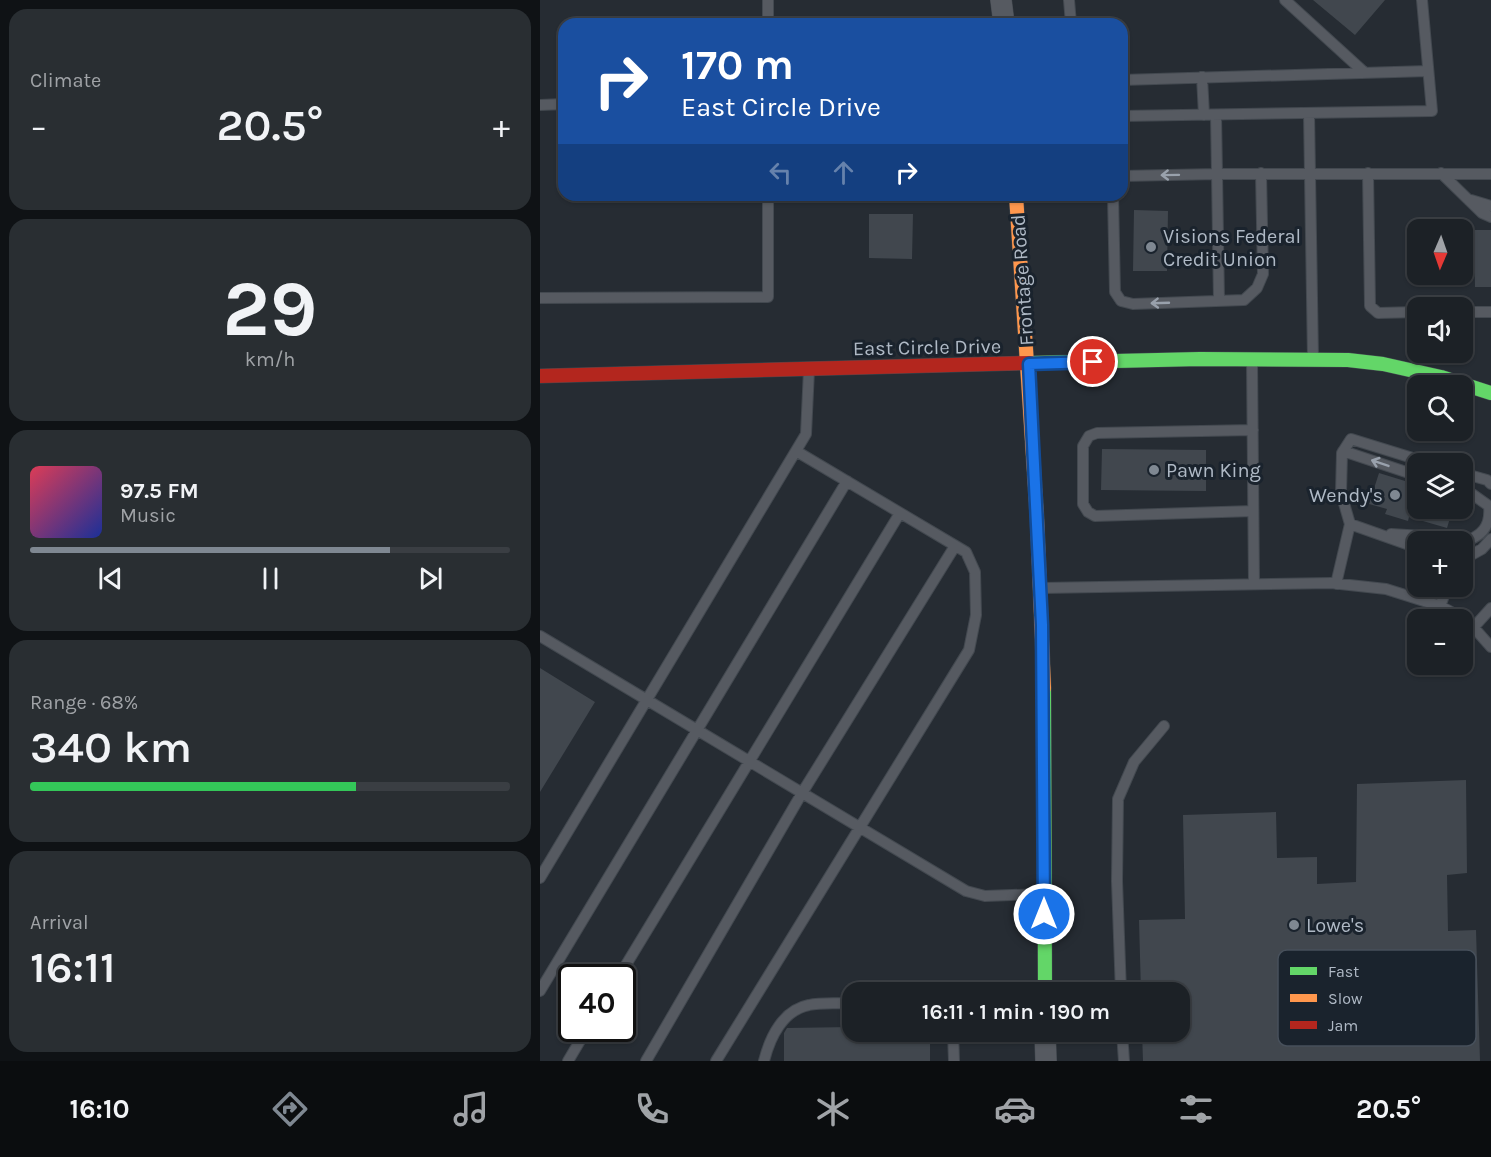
<!DOCTYPE html>
<meta charset="utf-8">
<style>
body{margin:0;font-family:Karla,sans-serif;background:#292e32;color:#f1f3f6;height:100vh;display:flex;flex-direction:column;font-size:22px;white-space:nowrap}
*{box-sizing:border-box;margin:0}
p{font-size:20px;color:#a0a3a7}
.icon{flex:none;width:33px;height:33px;fill:none;stroke:currentColor;stroke-width:2;stroke-linecap:round;stroke-linejoin:round}
.map{position:relative;flex:1;overflow:hidden}
.drawer{display:flex;flex-direction:column;gap:9px;padding:9px;background:#0f1215;width:540px}
.drawer>*{flex:none}
.top-card{position:absolute;left:18px;top:18px;width:570px;height:183px;border-radius:18px;box-shadow:0 2px 4px #0004,0 0 0 2px #3a3e43;background:#1a4fa0;color:#fff;overflow:hidden}
.needle{width:39px;rotate:182deg}
.tools{position:absolute;left:867px;top:219px;display:grid;gap:12px}
.tools a{display:grid;place-items:center;width:66px;height:66px;border-radius:12px;background:#1c2126;box-shadow:0 2px 4px #0004,0 0 0 2px #3a3e43;font-size:30px}
.speed{position:absolute;left:18px;top:964px;display:flex;gap:12px;font-size:30px;font-weight:700;text-align:center}
.speed>*{display:grid;place-content:center;width:78px;height:78px;border-radius:50%;background:#1c2126;box-shadow:0 2px 4px #0004,0 0 0 2px #3a3e43;line-height:1}
.speed .limit{border:3px solid #111;border-radius:9px;background:#fff;color:#111}
.pin{position:absolute;display:grid;place-items:center;width:51px;height:51px;color:#fff;margin:-26px;border:3px solid #fff;border-radius:50%;box-shadow:0 2px 6px #0007}
.me{position:absolute;width:66px;margin:-33px;rotate:0deg;stroke-linejoin:round;filter:drop-shadow(0 0 4px #0008)}
.turn{display:flex;align-items:center;gap:21px;height:126px;padding:0 24px;font-size:27px}
.turn .icon{width:78px;height:78px;stroke-width:2.5}
.turn b{display:block;font-size:42px;line-height:51px}
.lanes{display:flex;align-items:center;height:57px;padding:0 24px;background:#0003;justify-content:center;gap:30px;direction:ltr}
.lanes .off{opacity:.35}
.big{font-size:45px;font-weight:600;line-height:1.1}
.drawer .card{flex:1;display:flex;flex-direction:column;justify-content:center;gap:9px;min-width:0;padding:0 21px;border-radius:18px;background:#292e32}
.drawer .dial{align-items:center;gap:0}
.dial b{font-size:78px;line-height:1}
.song{display:flex;align-items:center;gap:18px}
.cover{width:72px;height:72px;border-radius:9px;background:linear-gradient(135deg,hsl(350 70% 55%),hsl(230 70% 35%))}
.played{height:6px;border-radius:3px;background:linear-gradient(90deg,#7f8892 75%,#3a3e43 75%)}
.keys{display:flex;justify-content:space-around;direction:ltr}
.heat{display:flex;justify-content:space-between;align-items:center;font-size:33px;direction:ltr}
.charge{height:9px;border-radius:4px;background:linear-gradient(90deg,#34c759 68%,#3a3e43 0)}
.trip{position:absolute;left:302px;top:982px;width:348px;height:60px;border-radius:18px;background:#1c2126;box-shadow:0 2px 4px #0004,0 0 0 2px #3a3e43;font-weight:600;line-height:60px;text-align:center}
.dock{display:flex;height:96px;justify-content:space-around;align-items:center;background:#0b0d0f;color:#a0a3a7}
.dock .icon{width:42px;height:42px}
.dock .selected{color:#7f8892}
.dock b{font-size:27px;color:#f1f3f6}
main{display:flex;flex:1;min-height:0}
.map>svg:first-child{display:block}
.building{fill:#41474e}
.lines{fill:none;stroke-linecap:round;stroke-linejoin:round}
.lane-casing{stroke:#434950;stroke-width:12}
.street-casing{stroke:#434950;stroke-width:22}
.fast-casing{stroke:#434950;stroke-width:15}
.slow-casing{stroke:#434950;stroke-width:15}
.jam-casing{stroke:#434950;stroke-width:15}
.lane{stroke:#565a61;stroke-width:10}
.street{stroke:#565a61;stroke-width:21}
.fast{stroke:#63d668;stroke-width:14}
.slow{stroke:#ff974d;stroke-width:14}
.jam{stroke:#b3261e;stroke-width:14}
.oneway{stroke:#99a1ac}
.route-casing{stroke:#114b97;stroke-width:15}
.route{stroke:#1a73e8;stroke-width:10}
.poi-dot{fill:#7f8892;stroke:#1a232d;stroke-width:2}
.labels{text-anchor:middle;stroke-width:6;stroke-linejoin:round;paint-order:stroke}
.poi-label{font-size:20px;fill:#afb9c5;stroke:#1a232d;text-anchor:start}
.street-label{font-size:20px;fill:#afb9c5;stroke:#1a232d}
.key{fill:#1a232d;stroke:#47505b;stroke-width:1.5}
.key-label{font-size:16px;fill:#afb9c5}
</style>
<main>
<section class="drawer">
<div class="card"><p>Climate</p>
<div class="heat"><a>−</a><b class="big">20.5°</b><a>+</a></div>
</div>
<div class="card dial"><b>29</b><p>km/h</p></div>
<div class="card">
<div class="song"><i class="cover"></i><div><b>97.5 FM</b><p>Music</p></div></div>
<div class="played"></div>
<div class="keys"><svg class="icon" aria-label="previous" viewBox="0 0 24 24"><path d="M18 5L8 12l10 7zM5 5v14"/></svg><svg class="icon" aria-label="pause" viewBox="0 0 24 24"><path d="M8 5v14M16 5v14"/></svg><svg class="icon" aria-label="next" viewBox="0 0 24 24"><path d="M6 5l10 7-10 7zM19 5v14"/></svg></div>
</div>
<div class="card"><p>Range · 68%</p><b class="big">340 km</b><div class="charge"></div></div>
<div class="card"><p>Arrival</p><b class="big">16:11</b></div>
</section>
<div class="map">
<svg width="951" height="1061" viewBox="0 0 951 1061">
<rect width="100%" height="100%" fill="#262c33"/>
<path class="building" d="M773 0H845L815 35Z
M594 210 628 211 627 271H593Z
M329 214H373L372 259 329 258Z
M934 230H951V287H935Z
M562 449 666 450V491L561 490Z
M839 473 878 485V508H913L907 528 869 517 868 521 845 514 847 509 829 504Z
M0 668 55 702 0 792Z
M926 780 927 873 907 875 908 931 936 930 940 1061H603L602 1032H639V993H601L599 920 645 919 643 815 736 812 737 858 777 857V884L816 882 817 784Z
M312 1027V1032H390V1061H244V1033L247 1028Z"/>
<g class="lines">
<defs>
<path id="lane" d="M529 0 531 24
M745 0 825 73
M228 24V0
M662 77 664 115
M582 80 888 71
M0 105 24 104
M769 113 773 359
M676 115 677 174H951
M582 116 892 111 882 0
M828 173 830 306 838 313 878 312
M901 173 942 213 951 217
M582 176 677 174 679 301
M573 195 575 292 581 301 593 304 704 300 717 288 723 274 721 173
M931 200 951 206
M0 298 228 297V195
M922 312H951
M712 360 714 584
M713 430 557 433 549 436 543 446V504L548 512 555 516 713 511
M803 451 878 476
M922 473 947 480 951 484
M922 491 932 494 949 506C951 526 942 537 922 542
M810 524 878 548
M851 534 883 536 902 542
M922 560 942 549 951 539
M796 584 810 524 801 493 802 453 811 439 892 464
M502 588 791 583 846 589 900 606 928 621 951 647
M900 606 908 586
M933 628 951 608
M0 636 426 891 445 896 501 894
M0 878 266 434 269 370
M78 978 360 513
M0 991 307 481
M581 993 577 881 578 799 594 762 624 726
M413 1032 414 1061
M582 1032 584 1061
M28 1061 47 1029
M106 1061 262 793 415 546
M176 1061 429 650 436 615 435 572 426 552 256 451
M224 1061C230 1037 243 1010 269 1005 282 1002 298 1004 312 1003"/>
<path id="street" d="M461 0 464 24
M505 1032 506 1061"/>
<path id="fast" d="M490 363 660 359 808 360 843 364 901 377 951 393
M504 688 505 993"/>
<path id="slow" d="M476 195 497 518 504 688"/>
<path id="jam" d="M0 376 490 363"/>
</defs>
<use href="#lane" class="lane-casing"/>
<use href="#street" class="street-casing"/>
<use href="#fast" class="fast-casing"/>
<use href="#slow" class="slow-casing"/>
<use href="#jam" class="jam-casing"/>
<use href="#lane" class="lane"/>
<use href="#street" class="street"/>
<use href="#fast" class="fast"/>
<use href="#slow" class="slow"/>
<use href="#jam" class="jam"/>
</g>
<defs><path id="oneway-shaft" d="M-6 0H5M1.5-3L5.5 0L1.5 3" fill="none" stroke-width="1.6" stroke-linecap="round" stroke-linejoin="round" transform="scale(1.5)"/></defs>
<g class="oneway">
<use href="#oneway-shaft" transform="translate(630 175) rotate(179)"/>
<use href="#oneway-shaft" transform="translate(620 303) rotate(178)"/>
<use href="#oneway-shaft" transform="translate(840 463) rotate(-161)"/>
</g>
<g class="lines">
<defs>
<path id="route" d="M504 914 502 625 489 364 553 362"/>
</defs>
<use href="#route" class="route-casing"/>
<use href="#route" class="route"/>
</g>
<g class="poi-dot">
<circle cx="611" cy="247" r="6"/>
<circle cx="614" cy="470" r="6"/>
<circle cx="855" cy="495" r="6"/>
<circle cx="754" cy="925" r="6"/>
</g>
<g class="labels">
<g class="poi-label">
<text x="623" y="243">Visions Federal<tspan x="623" dy="23">Credit Union</tspan></text>
<text x="626" y="477">Pawn King</text>
<text x="843" y="502" text-anchor="end">Wendy's</text>
<text x="766" y="932">Lowe's</text>
</g>
<g class="street-label">
<text transform="translate(482 280) rotate(-94)" y="7">Frontage Road</text>
<text transform="translate(387 347) rotate(-1)" y="7">East Circle Drive</text>
</g>
</g>
<rect x="738" y="950" width="198" height="96" rx="9" class="key"/>
<rect x="750" y="967" width="27" height="8" fill="#63d668"/>
<rect x="750" y="994" width="27" height="8" fill="#ff974d"/>
<rect x="750" y="1021" width="27" height="8" fill="#b3261e"/>
<g class="key-label">
<text x="788" y="977">Fast</text>
<text x="788" y="1004">Slow</text>
<text x="788" y="1031">Jam</text>
</g>
</svg>
<div class="tools">
<a><svg class="needle" viewBox="-14 -14 28 28"><path d="M0-13l5 13h-10z" fill="#e53935"/><path d="M0 13l5-13h-10z" fill="#a0a3a7"/></svg></a>
<a><svg class="icon" aria-label="sound" viewBox="0 0 24 24"><path d="M4 9h4l5-4v14l-5-4H4zM17 9q2 3 0 6"/></svg></a>
<a><svg class="icon" aria-label="search" viewBox="0 0 24 24"><circle cx="10" cy="10" r="6"/><path d="M15 15l6 6"/></svg></a>
<a><svg class="icon" aria-label="layers" viewBox="0 0 24 24"><path d="M12 4l9 5-9 5-9-5zM3 14l9 5 9-5"/></svg></a>
<a>+</a>
<a>−</a>
</div>
<div class="speed"><div class="limit">40</div></div>
<div class="pin" style="left:553px;top:362px;background:#d93025"><svg class="icon" aria-label="arrive" viewBox="0 0 24 24"><path d="M6 21V4h12l-3 4 3 4H6"/></svg></div>
<svg class="me" style="left:504px;top:914px" viewBox="-20 -20 40 40"><circle r="17" fill="#1a73e8" stroke="#fff" stroke-width="3"/><path d="M0-11L8 9 0 5-8 9z" fill="#fff"/></svg>
<div class="trip">16:11 · 1 min · 190 m</div>
<div class="top-card">
<div class="turn"><svg class="icon" aria-label="right" viewBox="0 0 24 24"><path d="M7 20v-9h11M14 6l5 5-5 5"/></svg><div><b>170 m</b>East Circle Drive</div></div>
<div class="lanes"><svg class="icon off" aria-label="left" viewBox="0 0 24 24"><path d="M17 20v-9H6M10 6l-5 5 5 5"/></svg><svg class="icon off" aria-label="ahead" viewBox="0 0 24 24"><path d="M12 20V5M6 11l6-6 6 6"/></svg><svg class="icon" aria-label="right" viewBox="0 0 24 24"><path d="M7 20v-9h11M14 6l5 5-5 5"/></svg></div>
</div>
</div>
</main>
<nav class="dock">
<b>16:10</b>
<svg class="icon selected" aria-label="directions" viewBox="0 0 24 24"><path d="M12 3l9 9-9 9-9-9zM9 14v-3h6M13 9l2 2-2 2"/></svg>
<svg class="icon" aria-label="music" viewBox="0 0 24 24"><path d="M9 18V5l10-2v13"/><circle cx="6" cy="18" r="3"/><circle cx="16" cy="16" r="3"/></svg>
<svg class="icon" aria-label="phone" viewBox="0 0 24 24"><path d="M5 4h4l2 5-3 2q2 4 5 5l2-3 5 2v4C11 20 4 13 5 4z"/></svg>
<svg class="icon" aria-label="climate" viewBox="0 0 24 24"><path d="M12 3v18M4 7l16 10M4 17L20 7"/></svg>
<svg class="icon" aria-label="car" viewBox="0 0 24 24"><path d="M5 17H2v-5l4-1 3-4h7l3 4 3 1v5h-3M9 17h6M6 11h13"/><circle cx="7" cy="17" r="2"/><circle cx="17" cy="17" r="2"/></svg>
<svg class="icon" aria-label="filters" viewBox="0 0 24 24"><path d="M4 7h16M4 17h16"/><circle cx="9" cy="7" r="2"/><circle cx="15" cy="17" r="2"/></svg>
<b>20.5°</b>
</nav>
